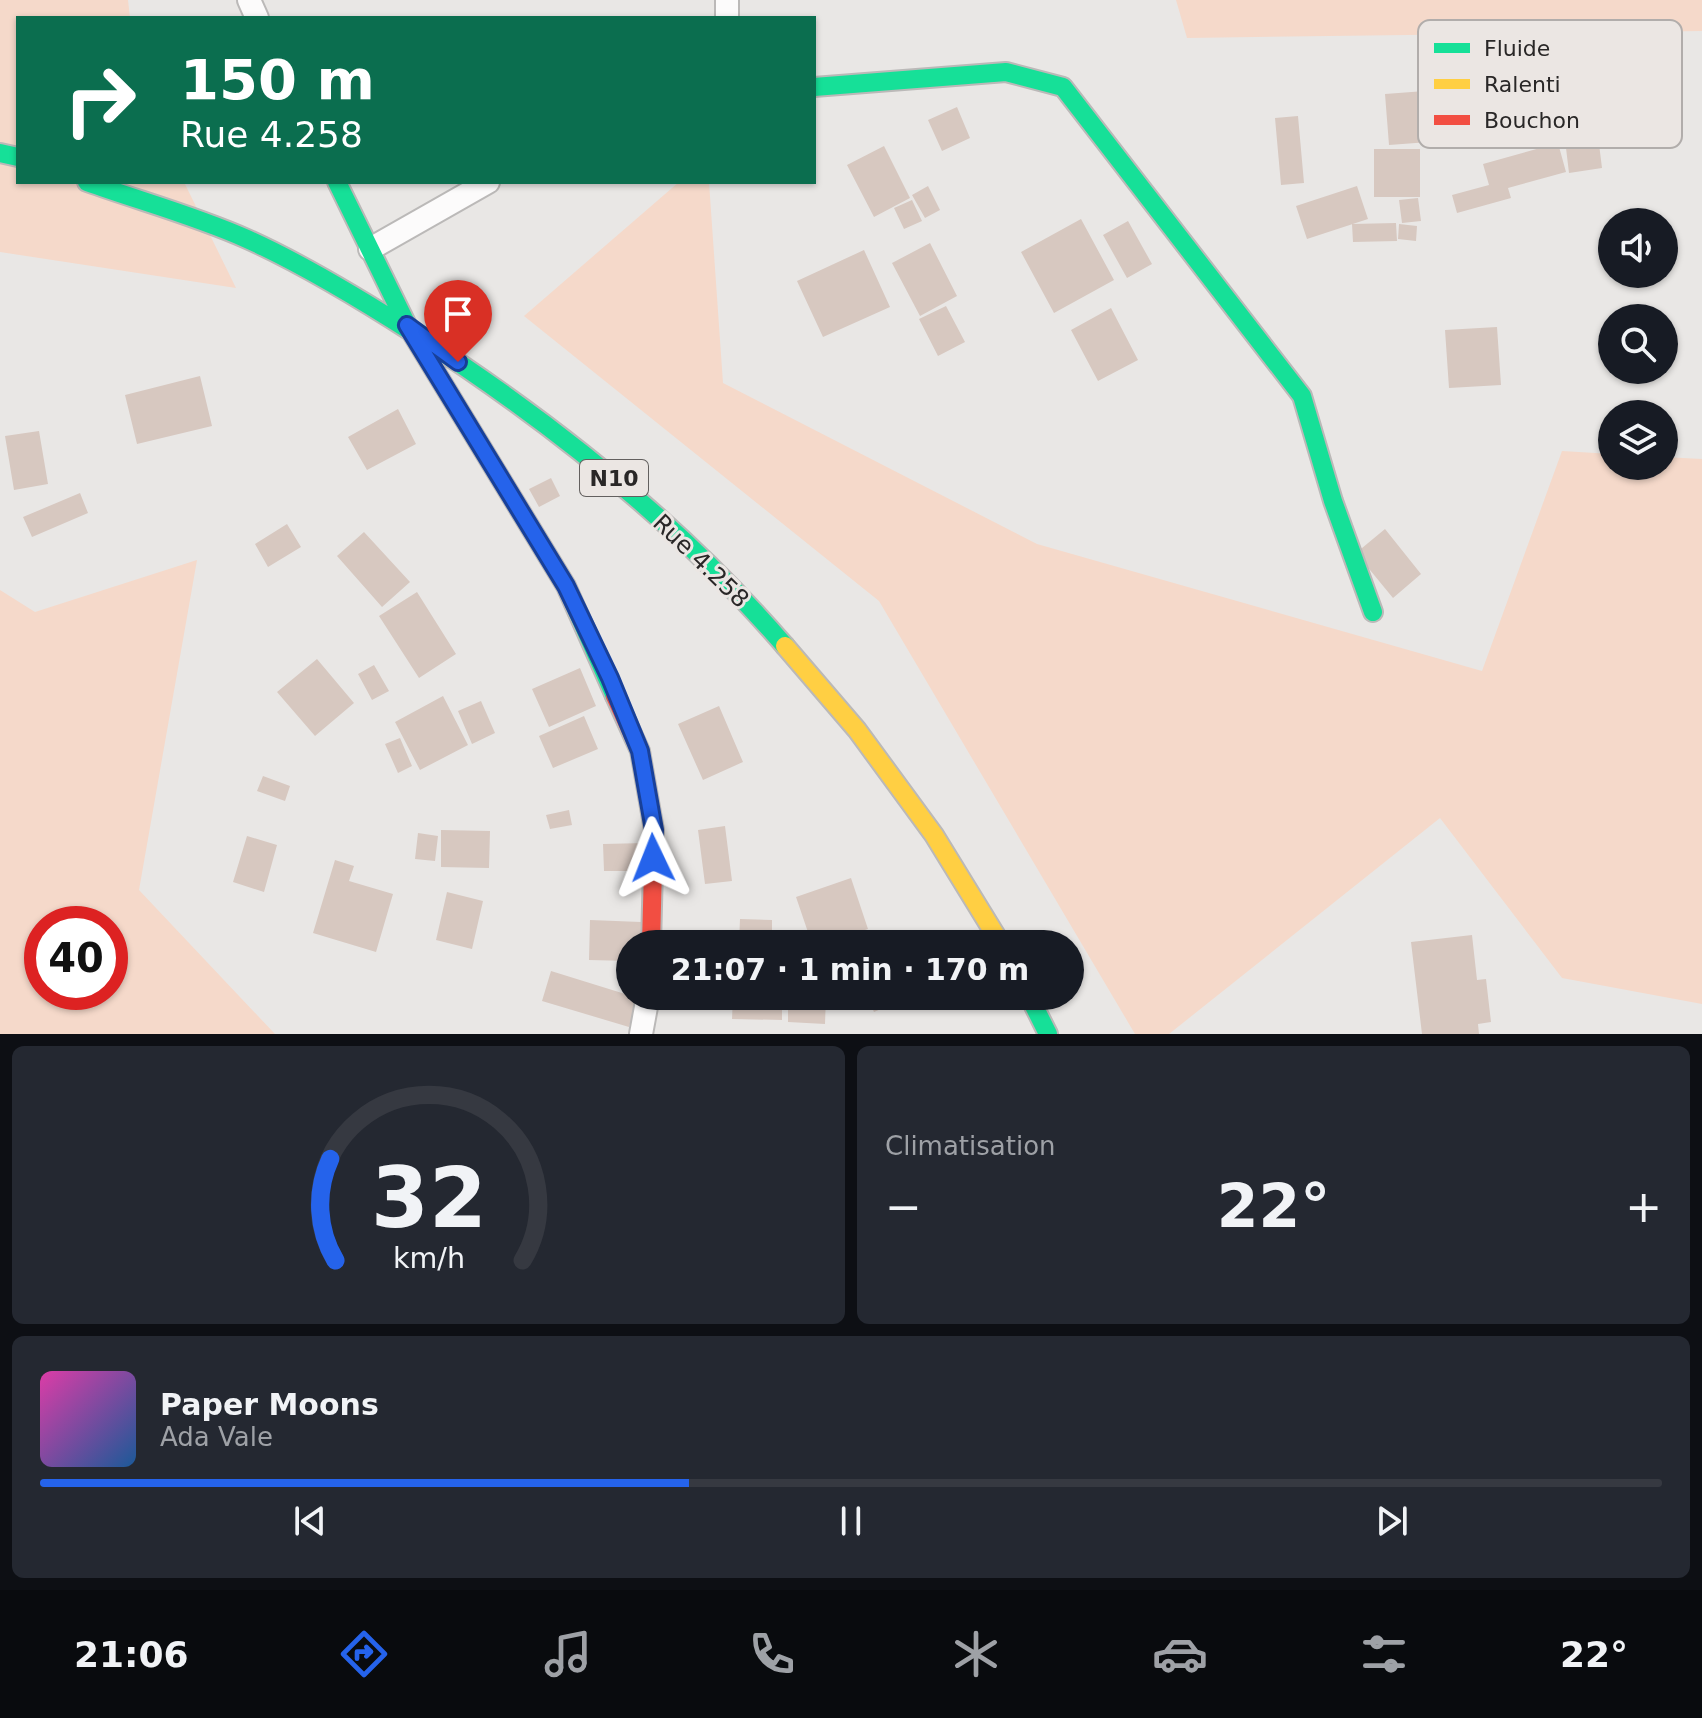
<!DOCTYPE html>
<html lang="fr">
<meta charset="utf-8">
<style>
body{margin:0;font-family:"DejaVu Sans",sans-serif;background:#242831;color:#f1f3f6;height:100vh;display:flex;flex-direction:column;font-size:30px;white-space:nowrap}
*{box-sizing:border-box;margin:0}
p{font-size:26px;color:#9ea1a6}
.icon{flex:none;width:44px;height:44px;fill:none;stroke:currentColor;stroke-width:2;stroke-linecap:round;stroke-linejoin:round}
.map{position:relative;height:1034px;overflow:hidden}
.details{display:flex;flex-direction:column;gap:12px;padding:12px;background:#0d0f14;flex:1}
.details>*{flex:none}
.banner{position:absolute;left:16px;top:16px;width:800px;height:168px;border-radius:0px;box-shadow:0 2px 6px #0004;background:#0b6e4f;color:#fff;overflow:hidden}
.fabs{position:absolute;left:1598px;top:208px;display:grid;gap:16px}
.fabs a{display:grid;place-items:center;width:80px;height:80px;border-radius:50%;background:#171b24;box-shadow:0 2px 6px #0004;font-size:40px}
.speed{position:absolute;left:24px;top:906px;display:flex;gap:16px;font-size:40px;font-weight:700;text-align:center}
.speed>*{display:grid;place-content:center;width:104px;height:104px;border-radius:50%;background:#171b24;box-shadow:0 2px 6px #0004;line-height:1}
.speed .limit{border:12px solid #d22;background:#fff;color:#111}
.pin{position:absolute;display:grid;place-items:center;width:68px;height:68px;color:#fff;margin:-82px -34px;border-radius:50% 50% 50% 0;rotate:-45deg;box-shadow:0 0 8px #0007}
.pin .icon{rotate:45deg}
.me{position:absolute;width:88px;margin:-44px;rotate:358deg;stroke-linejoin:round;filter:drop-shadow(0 0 6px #0008)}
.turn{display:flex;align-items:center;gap:28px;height:168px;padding:0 32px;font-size:36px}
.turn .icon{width:104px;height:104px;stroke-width:2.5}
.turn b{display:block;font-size:56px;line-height:68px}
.big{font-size:60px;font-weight:800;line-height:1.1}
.details .card{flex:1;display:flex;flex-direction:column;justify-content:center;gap:12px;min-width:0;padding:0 28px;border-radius:12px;background:#242831}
.details .dial{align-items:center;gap:0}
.dial svg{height:208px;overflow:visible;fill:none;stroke:#363941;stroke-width:7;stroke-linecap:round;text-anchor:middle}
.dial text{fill:#f1f3f6;stroke:none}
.song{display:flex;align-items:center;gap:24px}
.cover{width:96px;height:96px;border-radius:12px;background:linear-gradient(135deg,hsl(320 70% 55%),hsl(210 70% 35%))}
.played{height:8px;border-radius:4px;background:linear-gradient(90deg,#2563eb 40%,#363941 40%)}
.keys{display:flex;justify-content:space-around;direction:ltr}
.heat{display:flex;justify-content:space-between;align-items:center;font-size:44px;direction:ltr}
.details .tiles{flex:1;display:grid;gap:12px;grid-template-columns:1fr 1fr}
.card:last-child{grid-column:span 2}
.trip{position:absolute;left:616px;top:930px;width:468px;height:80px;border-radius:40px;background:#171b24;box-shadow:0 2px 6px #0004;font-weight:800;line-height:80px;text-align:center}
.tabs{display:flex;height:128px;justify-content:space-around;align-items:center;background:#090b0e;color:#9ea1a6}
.tabs .icon{width:56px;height:56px}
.tabs .active{color:#2563eb}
.tabs b{font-size:36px;color:#f1f3f6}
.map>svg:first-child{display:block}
.green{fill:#f5d9ca;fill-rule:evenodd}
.building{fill:#d7c8c0}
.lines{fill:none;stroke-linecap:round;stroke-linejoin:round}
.street-casing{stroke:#bbb9b8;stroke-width:26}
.fast-casing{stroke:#bbb9b8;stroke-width:22}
.slow-casing{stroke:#bbb9b8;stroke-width:22}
.jam-casing{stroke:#bbb9b8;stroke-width:22}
.street{stroke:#fcfbfb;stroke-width:22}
.fast{stroke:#16e098;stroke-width:18}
.slow{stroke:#ffcf43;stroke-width:18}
.jam{stroke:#f24e42;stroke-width:18}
.route-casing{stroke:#184099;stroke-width:20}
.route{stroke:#2563eb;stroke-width:14}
.labels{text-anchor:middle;stroke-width:6;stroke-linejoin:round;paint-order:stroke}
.shield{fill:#ebe6e3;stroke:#63605f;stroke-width:2}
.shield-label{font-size:22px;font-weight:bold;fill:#292727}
.street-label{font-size:24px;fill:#292727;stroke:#ebe6e3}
.key{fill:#ebe6e3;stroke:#b1adab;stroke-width:2}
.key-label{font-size:22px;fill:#292727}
</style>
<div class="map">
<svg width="1702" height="1034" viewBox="0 0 1702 1034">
<rect width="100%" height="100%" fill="#e9e7e5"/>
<path class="green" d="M0 0H128L130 18H18V182H184L236 288 0 252Z
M1176 0H1702V31L1187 38Z
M679 182H709L723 383 1037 544 1482 671 1562 451 1612 454V466H1664V457L1702 459V1004L1562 978 1440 818 1169 1034H1135L879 601 524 316Z
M197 560 139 890 275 1034H0V590L35 612ZM42 924H110V992H42Z"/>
<path class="building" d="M1425 91 1429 142 1389 145 1385 94Z
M957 107 970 138 942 151 928 120Z
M1298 116 1304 183 1281 185 1275 118Z
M1558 143 1566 172 1508 188 1511 198 1457 213 1452 195 1489 185 1483 164Z
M1599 144 1602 168 1569 173 1566 148Z
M884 146 910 198 874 217 847 165Z
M1374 149H1420V197H1374Z
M928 186 940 210 925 218 912 195Z
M1357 186 1368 219 1307 239 1296 206Z
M1418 198 1421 221 1402 223 1399 200Z
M912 200 922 221 904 229 894 208Z
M1081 219 1114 280 1054 313 1021 252Z
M1128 221 1152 264 1127 278 1103 235Z
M1396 223 1397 241 1353 242 1352 224Z
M1399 224 1417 226 1416 241 1398 239Z
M930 243 957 296 920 316 892 263Z
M864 250 890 307 823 337 797 281Z
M946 306 965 342 938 356 919 319Z
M1111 308 1138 360 1098 381 1071 330Z
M1497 327 1501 385 1449 388 1445 330Z
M200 376 212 426 137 444 125 395Z
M398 409 416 444 367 470 348 437Z
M39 431 48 484 14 490 5 436Z
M551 478 560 496 539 507 529 489Z
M80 493 88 513 32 537 23 517Z
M287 524 301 547 268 567 255 544Z
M1385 529 1421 574 1393 598 1356 553Z
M364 532 410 582 382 607 337 556Z
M417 592 456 654 419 678 379 616Z
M317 659 354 703 315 736 277 692Z
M374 665 389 691 372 700 358 674Z
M580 668 596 706 549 727 532 689Z
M443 696 468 745 420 770 395 722Z
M481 701 495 733 472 744 458 711Z
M719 706 743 762 703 780 678 724Z
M584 716 598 749 553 768 539 736Z
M400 738 412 766 398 773 385 744Z
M263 776 290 786 285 801 257 791Z
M569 810 572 825 550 829 546 815Z
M725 826 732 881 705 884 698 830Z
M441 830 490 831 489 868 441 867Z
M418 833 438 836 435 861 415 859Z
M247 836 277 845 264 892 233 882Z
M645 843 646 871H604L603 844Z
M335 860 354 866 349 881 393 894 376 952 313 933Z
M851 878 868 929 824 944H812L796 897Z
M447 892 483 901 472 949 436 940Z
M740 919 772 920V944H739Z
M590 920 641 922 640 944H630V961L589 960Z
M1472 935 1477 980 1486 979 1491 1022 1478 1024 1479 1034H1422L1411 942Z
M551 971 638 998 629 1027 542 1001Z
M733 996H782V1020L732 1019Z
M788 996H826L825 1024 788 1022Z
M867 996H897L899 1001 874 1012Z"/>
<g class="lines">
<defs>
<path id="street" d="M249 0 257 18
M727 18V0
M370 249 488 182
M641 1034 648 996"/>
<path id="fast" d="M814 87 1006 72 1063 87 1302 396 1333 501 1373 612
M0 153 18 157
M87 182C140 201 196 216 247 239 305 265 362 300 415 334 550 421 680 524 785 646
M337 182 407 325 566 586 615 696
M1029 996 1048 1034"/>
<path id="slow" d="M785 646 857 730 934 835 1001 944"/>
<path id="jam" d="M615 696 640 751 654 830 651 944"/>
</defs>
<use href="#street" class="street-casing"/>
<use href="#fast" class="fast-casing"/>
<use href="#slow" class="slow-casing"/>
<use href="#jam" class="jam-casing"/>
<use href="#street" class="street"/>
<use href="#fast" class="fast"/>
<use href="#slow" class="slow"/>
<use href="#jam" class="jam"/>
</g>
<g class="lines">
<defs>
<path id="route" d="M458 362 407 325 566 586 610 678 640 751 654 830 653 858"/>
</defs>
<use href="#route" class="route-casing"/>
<use href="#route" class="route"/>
</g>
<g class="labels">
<rect class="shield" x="580" y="460" width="68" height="36" rx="6"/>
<g class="shield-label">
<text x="614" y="486">N10</text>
</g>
<g class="street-label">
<text transform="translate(701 561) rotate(44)" y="8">Rue 4.258</text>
</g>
</g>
<rect x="1418" y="20" width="264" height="128" rx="12" class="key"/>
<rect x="1434" y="43" width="36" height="10" fill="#16e098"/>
<rect x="1434" y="79" width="36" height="10" fill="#ffcf43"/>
<rect x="1434" y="115" width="36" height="10" fill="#f24e42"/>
<g class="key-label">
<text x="1484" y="56">Fluide</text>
<text x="1484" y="92">Ralenti</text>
<text x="1484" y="128">Bouchon</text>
</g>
</svg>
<div class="fabs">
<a><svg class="icon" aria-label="sound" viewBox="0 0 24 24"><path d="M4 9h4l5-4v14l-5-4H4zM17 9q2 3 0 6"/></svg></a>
<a><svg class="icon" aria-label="search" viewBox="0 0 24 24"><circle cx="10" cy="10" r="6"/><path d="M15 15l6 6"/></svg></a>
<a><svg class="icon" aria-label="layers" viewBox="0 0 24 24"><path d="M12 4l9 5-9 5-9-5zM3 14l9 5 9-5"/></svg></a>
</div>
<div class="speed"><div class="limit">40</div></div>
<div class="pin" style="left:458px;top:362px;background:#d93025"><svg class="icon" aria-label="arrive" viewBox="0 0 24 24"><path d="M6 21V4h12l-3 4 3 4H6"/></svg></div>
<svg class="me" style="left:653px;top:858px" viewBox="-20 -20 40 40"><path d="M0-17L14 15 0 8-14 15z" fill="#2563eb" stroke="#fff" stroke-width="4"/></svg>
<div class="trip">21:07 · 1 min · 170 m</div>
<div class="banner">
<div class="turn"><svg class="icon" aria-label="right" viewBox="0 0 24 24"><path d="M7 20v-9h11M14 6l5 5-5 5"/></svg><div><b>150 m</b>Rue 4.258</div></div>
</div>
</div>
<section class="details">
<div class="tiles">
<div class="card dial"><svg viewBox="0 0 100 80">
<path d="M14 69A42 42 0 1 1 86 69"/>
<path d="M14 69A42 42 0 0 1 12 30" stroke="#2563eb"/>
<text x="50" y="56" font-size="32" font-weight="700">32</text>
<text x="50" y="72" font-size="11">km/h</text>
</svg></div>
<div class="card"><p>Climatisation</p>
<div class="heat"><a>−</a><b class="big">22°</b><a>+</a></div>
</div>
<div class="card">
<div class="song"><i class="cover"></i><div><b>Paper Moons</b><p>Ada Vale</p></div></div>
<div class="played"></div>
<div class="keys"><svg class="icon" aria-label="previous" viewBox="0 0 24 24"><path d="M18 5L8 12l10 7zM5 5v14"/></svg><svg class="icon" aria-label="pause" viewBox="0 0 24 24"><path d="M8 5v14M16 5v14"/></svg><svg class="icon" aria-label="next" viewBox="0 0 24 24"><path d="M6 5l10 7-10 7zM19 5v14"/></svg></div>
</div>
</div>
</section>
<nav class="tabs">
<b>21:06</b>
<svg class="icon active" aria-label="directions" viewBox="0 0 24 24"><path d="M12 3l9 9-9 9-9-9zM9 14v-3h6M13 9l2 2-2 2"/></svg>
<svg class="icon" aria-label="music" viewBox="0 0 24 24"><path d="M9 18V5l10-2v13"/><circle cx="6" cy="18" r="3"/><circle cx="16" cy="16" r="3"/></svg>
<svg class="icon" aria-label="phone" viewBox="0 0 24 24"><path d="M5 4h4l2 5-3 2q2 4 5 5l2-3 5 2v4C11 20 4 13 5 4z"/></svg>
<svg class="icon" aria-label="climate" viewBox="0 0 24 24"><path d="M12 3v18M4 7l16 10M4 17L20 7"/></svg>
<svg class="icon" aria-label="car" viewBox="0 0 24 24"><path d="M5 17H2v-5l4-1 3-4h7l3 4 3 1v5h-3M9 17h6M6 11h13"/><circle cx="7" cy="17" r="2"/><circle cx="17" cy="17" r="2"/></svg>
<svg class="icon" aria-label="filters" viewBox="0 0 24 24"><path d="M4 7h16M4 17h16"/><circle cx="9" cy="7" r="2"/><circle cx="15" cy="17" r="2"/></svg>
<b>22°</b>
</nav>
